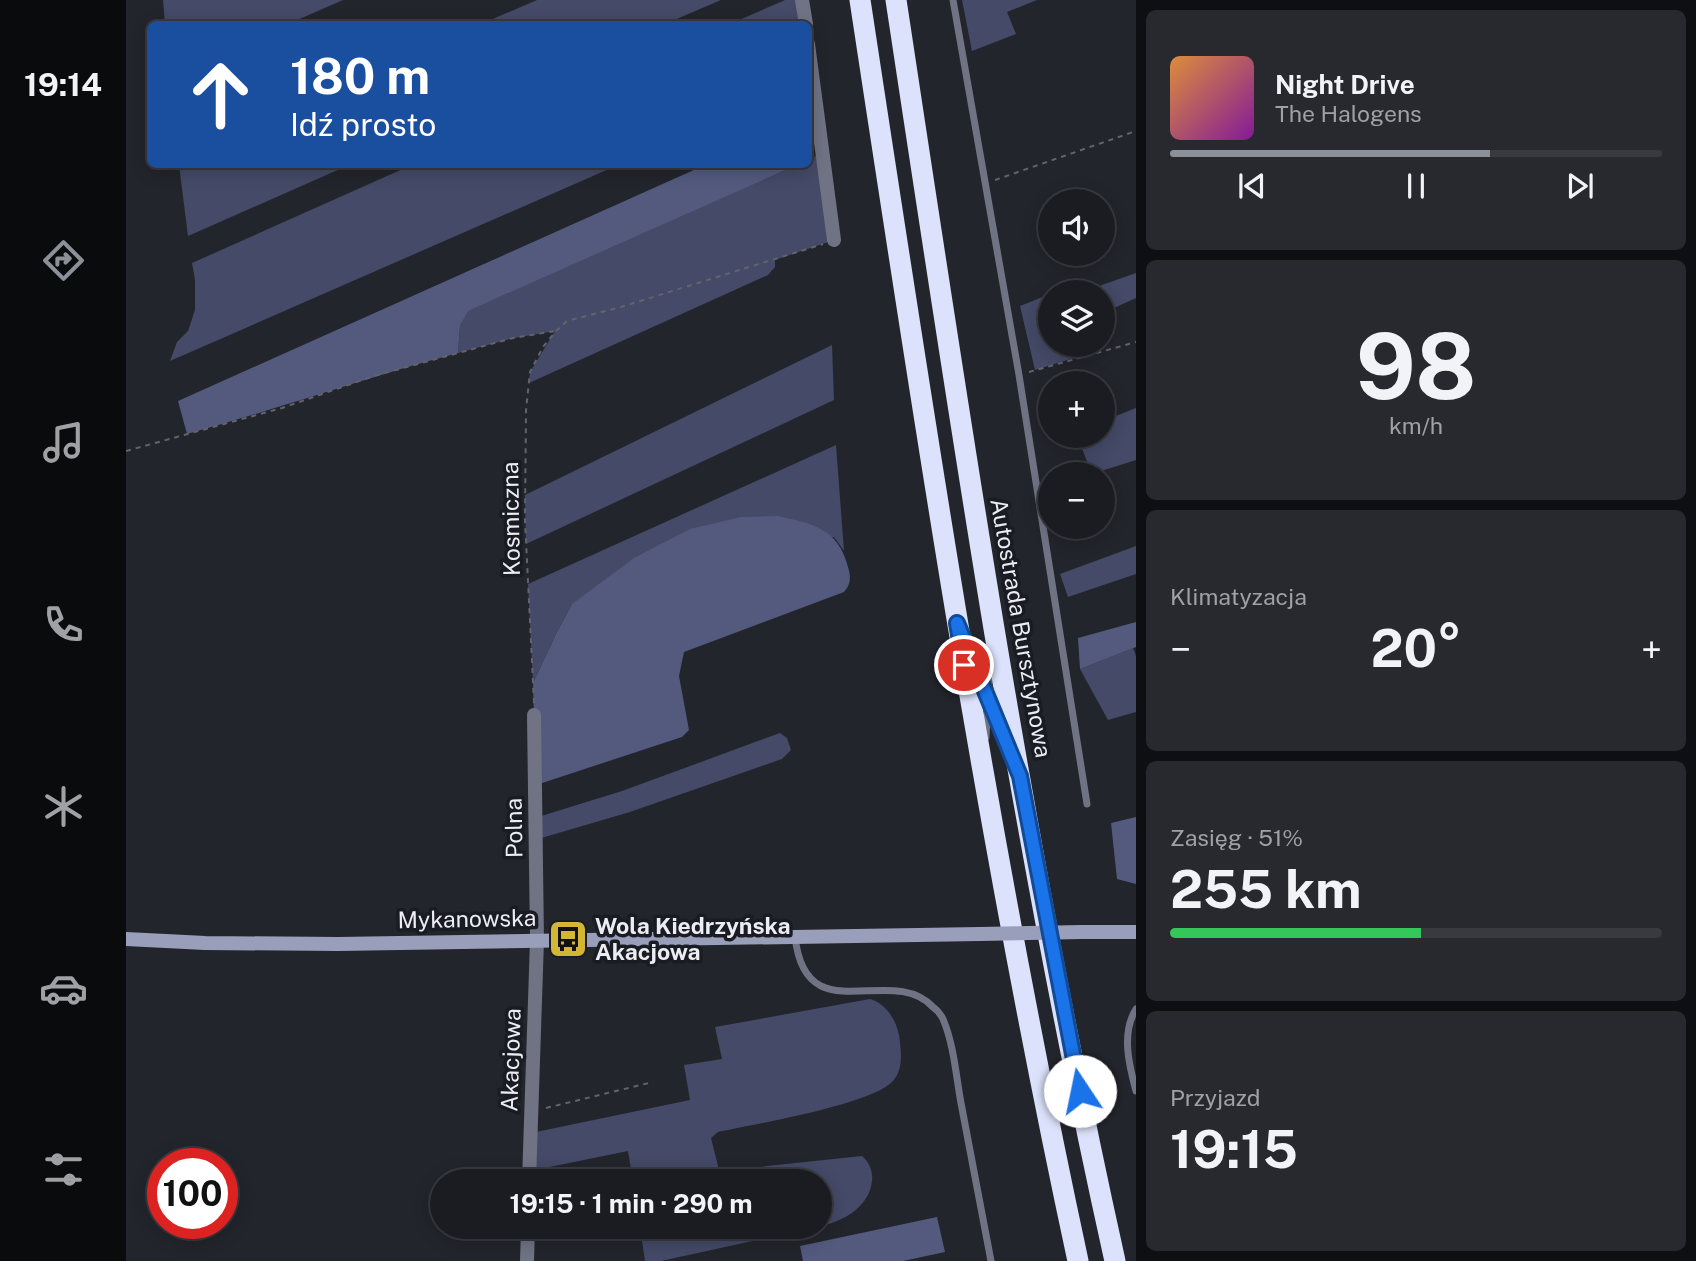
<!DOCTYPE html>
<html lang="pl">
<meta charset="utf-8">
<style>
body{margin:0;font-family:"Public Sans",sans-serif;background:#27292e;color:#f1f3f6;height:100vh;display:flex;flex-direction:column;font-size:26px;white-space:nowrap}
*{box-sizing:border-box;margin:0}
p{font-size:23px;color:#9fa1a5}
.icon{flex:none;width:38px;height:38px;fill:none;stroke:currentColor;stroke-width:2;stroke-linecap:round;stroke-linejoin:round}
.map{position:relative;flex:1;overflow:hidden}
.sheet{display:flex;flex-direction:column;gap:10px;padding:10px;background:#0e0f12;width:560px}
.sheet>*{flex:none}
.guide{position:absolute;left:21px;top:21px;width:665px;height:147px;border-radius:10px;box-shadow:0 4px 18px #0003,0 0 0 2px #383a3f;background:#1a4fa0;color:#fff;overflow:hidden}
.fabs{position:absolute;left:912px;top:189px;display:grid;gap:14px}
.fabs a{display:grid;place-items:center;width:77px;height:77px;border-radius:50%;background:#1a1c21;box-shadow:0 4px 18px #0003,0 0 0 2px #383a3f;font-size:35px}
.speed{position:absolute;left:21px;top:1148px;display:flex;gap:14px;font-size:35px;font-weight:700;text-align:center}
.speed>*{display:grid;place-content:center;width:91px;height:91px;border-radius:50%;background:#1a1c21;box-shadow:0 4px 18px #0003,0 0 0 2px #383a3f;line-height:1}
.speed .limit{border:10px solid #d22;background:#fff;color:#111}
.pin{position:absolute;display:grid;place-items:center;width:60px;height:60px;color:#fff;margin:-30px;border:4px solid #fff;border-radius:50%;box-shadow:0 2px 7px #0007}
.me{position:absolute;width:77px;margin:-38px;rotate:349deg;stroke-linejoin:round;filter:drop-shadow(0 0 5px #0008)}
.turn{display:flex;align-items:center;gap:24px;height:147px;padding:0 28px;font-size:32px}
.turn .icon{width:91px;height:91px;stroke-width:2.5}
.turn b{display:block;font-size:49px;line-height:60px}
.big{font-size:52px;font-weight:700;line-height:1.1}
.sheet .tile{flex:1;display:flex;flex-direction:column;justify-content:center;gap:10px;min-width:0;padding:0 24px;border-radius:10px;background:#27292e}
.sheet .dial{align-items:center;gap:0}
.dial b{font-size:91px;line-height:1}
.song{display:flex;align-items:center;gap:21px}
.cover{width:84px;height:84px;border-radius:10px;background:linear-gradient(135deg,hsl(30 70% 55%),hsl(290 70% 35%))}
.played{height:7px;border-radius:4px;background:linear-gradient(90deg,#8c9099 65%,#383a3f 65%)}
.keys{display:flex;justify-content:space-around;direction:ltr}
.heat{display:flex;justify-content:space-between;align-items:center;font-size:38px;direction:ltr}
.charge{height:10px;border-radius:5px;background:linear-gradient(90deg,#34c759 51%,#383a3f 0)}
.trip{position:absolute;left:304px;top:1169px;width:402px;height:70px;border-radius:35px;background:#1a1c21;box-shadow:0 4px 18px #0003,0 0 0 2px #383a3f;font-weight:700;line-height:70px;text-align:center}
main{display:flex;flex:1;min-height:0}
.tab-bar{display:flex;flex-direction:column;width:126px;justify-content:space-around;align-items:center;background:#0a0b0d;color:#9fa1a5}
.tab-bar .icon{width:49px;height:49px}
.tab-bar .current{color:#8c9099}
.tab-bar b{font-size:32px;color:#f1f3f6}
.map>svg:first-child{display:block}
.green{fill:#444a67}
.forest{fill:#535a7e}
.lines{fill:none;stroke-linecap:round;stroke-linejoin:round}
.path{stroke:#62646a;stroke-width:2;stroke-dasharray:5 5;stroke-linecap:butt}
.lane{stroke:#6f7384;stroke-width:7}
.street{stroke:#6f7384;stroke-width:14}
.secondary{stroke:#999fba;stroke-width:14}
.highway{stroke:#dce2fb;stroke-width:21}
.secondary-bridge{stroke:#999fba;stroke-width:14}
.route-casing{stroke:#114b97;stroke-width:18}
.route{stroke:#1a73e8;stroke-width:12}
.labels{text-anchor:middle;stroke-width:7;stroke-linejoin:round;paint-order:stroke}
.street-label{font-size:23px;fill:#ecedf2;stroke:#1a1c23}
.poi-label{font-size:23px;font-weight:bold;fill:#ecedf2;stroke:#1a1c23;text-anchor:start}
</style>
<main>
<nav class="tab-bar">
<b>19:14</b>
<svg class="icon current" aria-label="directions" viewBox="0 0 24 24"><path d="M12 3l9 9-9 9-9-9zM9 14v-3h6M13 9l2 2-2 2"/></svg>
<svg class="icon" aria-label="music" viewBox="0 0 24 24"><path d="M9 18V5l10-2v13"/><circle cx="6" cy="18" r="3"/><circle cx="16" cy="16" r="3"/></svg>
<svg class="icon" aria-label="phone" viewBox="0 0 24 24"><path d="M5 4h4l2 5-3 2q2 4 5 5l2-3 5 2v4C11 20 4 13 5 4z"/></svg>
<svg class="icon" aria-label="climate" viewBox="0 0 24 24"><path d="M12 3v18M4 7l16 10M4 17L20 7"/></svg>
<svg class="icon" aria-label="car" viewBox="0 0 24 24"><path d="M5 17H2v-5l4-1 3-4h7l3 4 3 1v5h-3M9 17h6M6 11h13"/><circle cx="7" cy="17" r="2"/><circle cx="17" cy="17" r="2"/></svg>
<svg class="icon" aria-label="filters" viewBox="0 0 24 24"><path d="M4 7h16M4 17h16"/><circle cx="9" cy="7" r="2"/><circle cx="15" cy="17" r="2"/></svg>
</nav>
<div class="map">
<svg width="1010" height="1261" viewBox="0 0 1010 1261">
<rect width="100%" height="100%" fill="#23252c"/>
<path class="green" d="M37 0H217L162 24H39Z
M411 0H595L539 24H355Z
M659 0H676L680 24H604Z
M836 0H911L881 12 890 34 846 51Z
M697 153 708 240 649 260V267L642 275 403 383 404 372 429 331 388 338 332 353 334 326 341 311 671 165 682 164 683 159Z
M288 164 492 165 44 361 51 342 62 331 69 310V280L66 263Z
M53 165V164L223 165 62 236Z
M1010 273V298L977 313 976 292H956Z
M924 294V345H961L964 353 909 370 894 306Z
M706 345 708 400 400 544 399 495Z
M1010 408V460L966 474 951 436H976L977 421Z
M710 445 718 551 708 537 446 604 431 632 407 683 402 584Z
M1010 546V574L942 597 934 574Z
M1007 648 1010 656V712L982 720 954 669Z
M654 733 661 738 665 750 656 759 504 812 412 839V817L496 791Z
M744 999C759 1003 770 1019 773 1035 775 1050 778 1069 767 1081 747 1104 626 1125 592 1132L585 1138 593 1170 597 1174 641 1166 736 1156C744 1163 747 1172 746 1181 743 1207 718 1221 695 1226V1181H507L502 1151 404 1171 405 1133 564 1100 558 1065 596 1059 589 1027Z
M514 1227H691L535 1261H519Z"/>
<path class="forest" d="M579 165H671L342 311 334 326 332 353C241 377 152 409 61 434L52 401Z
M652 516C687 524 712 528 722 567 725 577 725 584 718 592L558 652 553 676 563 730 556 737 410 785 407 683 431 632 446 604 508 558 564 529 615 517Z
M1010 622V647L954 669 952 638Z
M1010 817V884L991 879 985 823Z
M811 1217 819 1252 777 1261H677L674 1246Z"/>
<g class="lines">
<path class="path" d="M869 180 1010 131
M903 372 1010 342
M0 451 156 408 248 376 387 338 429 331
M408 703 399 520 400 410 404 372 417 347 430 331 441 321 495 307 697 244
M420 1108 527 1082"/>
<path class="lane" d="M827 0 893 375 961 804
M848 664 878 737
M860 737 864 658
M669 936C679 1034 765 962 807 1007 811 1010 815 1015 817 1019 828 1045 830 1076 835 1103 845 1156 855 1208 865 1261
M1010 1009C995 1033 1003 1065 1010 1091"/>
<path class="street" d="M676 0 680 24
M682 44 708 240
M403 1181 411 940 408 715
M401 1261 402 1227"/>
<path class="secondary" d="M956 932H1010
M0 939 79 943 212 944 854 934"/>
<path class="highway" d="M734 0C798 422 862 844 952 1261
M770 0C834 422 896 844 989 1261"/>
<path class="secondary-bridge" d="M854 934 956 932"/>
</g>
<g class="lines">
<defs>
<path id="route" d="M838 665 831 623 894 776 954 1091"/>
</defs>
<use href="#route" class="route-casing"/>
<use href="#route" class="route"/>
</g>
<defs>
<symbol id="bus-square" viewBox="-11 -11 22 22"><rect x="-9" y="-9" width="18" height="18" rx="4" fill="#d3b635" stroke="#1a1c23"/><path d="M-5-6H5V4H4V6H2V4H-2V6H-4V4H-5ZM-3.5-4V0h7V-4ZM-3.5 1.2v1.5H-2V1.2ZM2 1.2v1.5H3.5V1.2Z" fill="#111"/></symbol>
</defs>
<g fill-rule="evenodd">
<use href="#bus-square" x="420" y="917" width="44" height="44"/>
</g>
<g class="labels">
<g class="street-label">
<text transform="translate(385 519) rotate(-91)" y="8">Kosmiczna</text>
<text transform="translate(895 628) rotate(80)" y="8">Autostrada Bursztynowa</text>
<text transform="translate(388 828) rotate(-91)" y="8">Polna</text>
<text transform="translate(341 919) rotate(-1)" y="8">Mykanowska</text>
<text transform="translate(385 1060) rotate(-88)" y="8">Akacjowa</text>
</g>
<g class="poi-label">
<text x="469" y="934">Wola Kiedrzyńska<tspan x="469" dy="26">Akacjowa</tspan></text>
</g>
</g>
</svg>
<div class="fabs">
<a><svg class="icon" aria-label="sound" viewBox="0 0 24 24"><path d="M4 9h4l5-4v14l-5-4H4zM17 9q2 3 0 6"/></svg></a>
<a><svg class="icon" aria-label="layers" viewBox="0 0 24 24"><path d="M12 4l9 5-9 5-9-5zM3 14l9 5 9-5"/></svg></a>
<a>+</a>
<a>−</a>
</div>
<div class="speed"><div class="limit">100</div></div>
<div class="pin" style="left:838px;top:665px;background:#d93025"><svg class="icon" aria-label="arrive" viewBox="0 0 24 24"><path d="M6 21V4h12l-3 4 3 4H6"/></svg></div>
<svg class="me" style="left:954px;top:1091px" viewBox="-20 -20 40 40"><circle r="19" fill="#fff"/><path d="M0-13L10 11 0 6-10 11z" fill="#1a73e8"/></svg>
<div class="trip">19:15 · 1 min · 290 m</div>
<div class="guide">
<div class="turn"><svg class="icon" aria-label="ahead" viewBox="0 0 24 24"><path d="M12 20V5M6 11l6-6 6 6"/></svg><div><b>180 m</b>Idź prosto</div></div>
</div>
</div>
<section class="sheet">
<div class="tile">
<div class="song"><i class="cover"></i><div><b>Night Drive</b><p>The Halogens</p></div></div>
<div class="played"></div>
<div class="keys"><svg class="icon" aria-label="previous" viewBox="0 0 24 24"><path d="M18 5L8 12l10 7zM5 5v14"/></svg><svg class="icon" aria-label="pause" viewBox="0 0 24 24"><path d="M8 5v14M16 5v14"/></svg><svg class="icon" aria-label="next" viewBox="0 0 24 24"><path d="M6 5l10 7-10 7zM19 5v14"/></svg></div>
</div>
<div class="tile dial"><b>98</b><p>km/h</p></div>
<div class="tile"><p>Klimatyzacja</p>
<div class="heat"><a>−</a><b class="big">20°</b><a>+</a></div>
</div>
<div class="tile"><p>Zasięg · 51%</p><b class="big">255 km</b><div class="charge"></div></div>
<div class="tile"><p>Przyjazd</p><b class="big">19:15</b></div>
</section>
</main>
